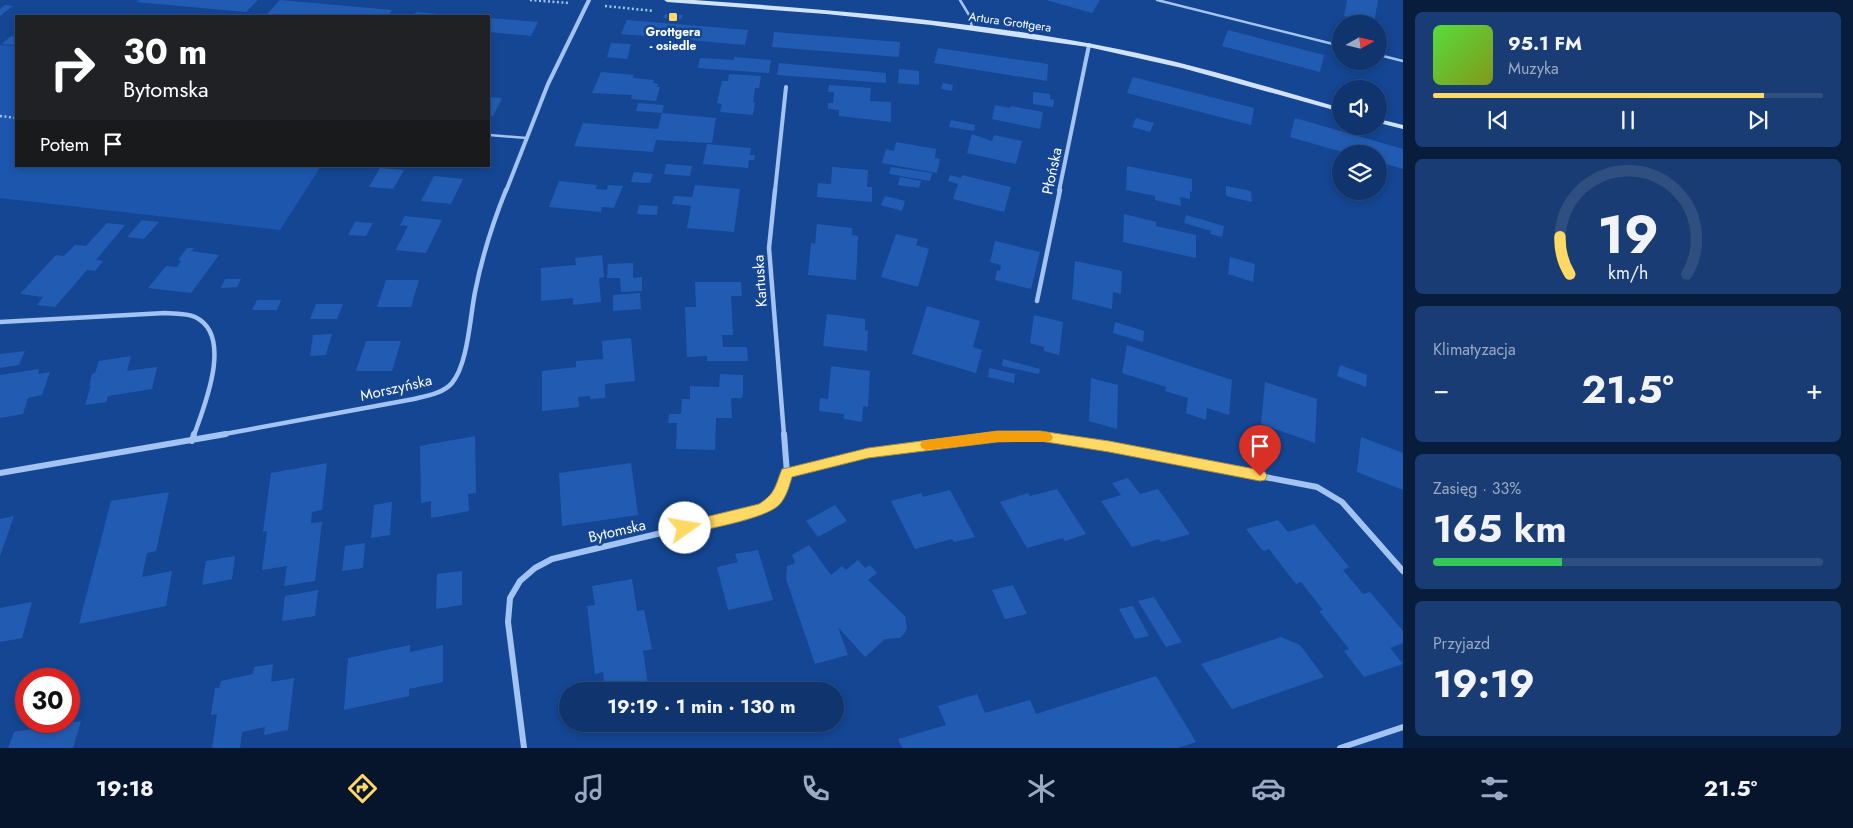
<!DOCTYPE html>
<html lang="pl">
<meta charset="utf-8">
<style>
body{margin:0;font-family:Jost,sans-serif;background:#183c73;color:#f1f3f6;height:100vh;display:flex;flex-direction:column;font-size:19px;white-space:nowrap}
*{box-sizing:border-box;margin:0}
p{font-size:16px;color:#9baac2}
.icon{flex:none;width:28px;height:28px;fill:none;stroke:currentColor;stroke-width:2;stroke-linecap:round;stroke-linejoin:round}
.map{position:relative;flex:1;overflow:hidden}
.drawer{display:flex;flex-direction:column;gap:12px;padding:12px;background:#081d3c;width:450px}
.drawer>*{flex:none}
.banner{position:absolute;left:15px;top:15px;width:475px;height:152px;border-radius:0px;box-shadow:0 2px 8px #0003,0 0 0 1px #2f4f81;background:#202124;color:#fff;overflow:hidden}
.needle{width:32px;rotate:82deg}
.tools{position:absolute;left:1332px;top:15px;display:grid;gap:10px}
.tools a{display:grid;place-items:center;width:55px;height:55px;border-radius:50%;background:#0f346e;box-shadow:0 2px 8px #0003,0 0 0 1px #2f4f81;font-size:25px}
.speed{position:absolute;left:15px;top:668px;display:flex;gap:10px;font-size:25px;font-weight:700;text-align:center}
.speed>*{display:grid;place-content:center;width:65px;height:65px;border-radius:50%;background:#0f346e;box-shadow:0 2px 8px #0003,0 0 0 1px #2f4f81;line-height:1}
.speed .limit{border:8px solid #d22;background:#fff;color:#111}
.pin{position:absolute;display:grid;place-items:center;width:42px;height:42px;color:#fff;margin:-51px -21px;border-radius:50% 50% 50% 0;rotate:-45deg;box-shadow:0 0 5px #0007}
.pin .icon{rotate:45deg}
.me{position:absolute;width:55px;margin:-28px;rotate:77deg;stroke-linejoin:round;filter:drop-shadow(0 0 4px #0008)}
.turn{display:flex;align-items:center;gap:18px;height:105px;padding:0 25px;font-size:22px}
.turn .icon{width:65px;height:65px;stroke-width:2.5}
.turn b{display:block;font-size:35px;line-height:42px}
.then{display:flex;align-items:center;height:48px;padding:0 25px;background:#0003;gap:10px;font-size:19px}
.big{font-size:38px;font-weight:700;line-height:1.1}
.drawer .widget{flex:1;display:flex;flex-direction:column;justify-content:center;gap:8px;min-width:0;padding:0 18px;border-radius:8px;background:#183c73}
.drawer .dial{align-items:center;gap:0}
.dial svg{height:130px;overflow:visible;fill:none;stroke:#2f4f81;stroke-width:7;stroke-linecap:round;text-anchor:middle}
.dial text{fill:#f1f3f6;stroke:none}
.song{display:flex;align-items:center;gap:15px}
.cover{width:60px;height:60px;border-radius:8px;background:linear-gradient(135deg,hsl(110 70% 55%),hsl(70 70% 35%))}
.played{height:5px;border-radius:2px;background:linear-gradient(90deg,#ffd963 85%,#2f4f81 85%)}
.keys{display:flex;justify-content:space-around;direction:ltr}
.heat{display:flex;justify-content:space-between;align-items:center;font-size:28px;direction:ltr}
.charge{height:8px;border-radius:4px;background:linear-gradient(90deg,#34c759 33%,#2f4f81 0)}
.trip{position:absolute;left:559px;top:682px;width:285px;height:50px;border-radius:25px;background:#0f346e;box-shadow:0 2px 8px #0003,0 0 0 1px #2f4f81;font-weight:700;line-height:50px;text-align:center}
.menu{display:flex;height:80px;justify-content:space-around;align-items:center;background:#06152c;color:#9baac2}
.menu .icon{width:35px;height:35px}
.menu .active{color:#ffd963}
.menu b{font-size:22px;color:#f1f3f6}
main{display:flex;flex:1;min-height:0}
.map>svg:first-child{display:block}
.green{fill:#1c57ad}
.building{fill:#225cb2}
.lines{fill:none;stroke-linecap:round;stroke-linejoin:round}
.path{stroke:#a3c3f2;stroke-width:2.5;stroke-dasharray:2 2.5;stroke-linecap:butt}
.service{stroke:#a3c3f2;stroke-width:2.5}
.minor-far2{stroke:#a3c3f2;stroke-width:4}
.minor-far1{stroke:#a3c3f2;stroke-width:4.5}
.minor{stroke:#a3c3f2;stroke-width:6}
.secondary{fill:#d1e2fc;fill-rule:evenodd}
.route{fill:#ffd963;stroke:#a68d40}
.slow{fill:#f59e0b}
.poi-dot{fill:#ffd963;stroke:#144693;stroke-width:2}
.labels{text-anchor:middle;stroke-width:5;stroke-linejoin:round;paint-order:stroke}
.far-street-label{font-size:12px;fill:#fff;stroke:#144693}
.far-poi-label{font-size:12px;font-weight:bold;fill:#fff;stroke:#144693}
.street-label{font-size:15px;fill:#fff;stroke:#144693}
</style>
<main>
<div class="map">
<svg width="1403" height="748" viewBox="0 0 1403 748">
<rect width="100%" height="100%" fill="#144693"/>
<path class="green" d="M0 45 16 46V166H321L280 230 0 198Z"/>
<path class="building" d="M139 0H258L246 12 136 2Z
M280 0 392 10 388 16H294L267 14Z
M1046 0H1100L1092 13Z
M1347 0H1378L1374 23 1344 16Z
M5 5 13 6 0 16V9Z
M416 12 453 15V16H413Z
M665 14 683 15 681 19 663 18Z
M489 18 538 22 531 36 489 32Z
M627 20 748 30 745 45 621 34Z
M1228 30 1324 55 1320 72 1222 46Z
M774 32 900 42 899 57 772 47Z
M11 36 16 37V45L2 44Z
M611 43 631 44 627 59 607 57Z
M938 48 1048 64 1047 81 934 63Z
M734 57 771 60 769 73 698 68 700 58 734 60Z
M779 63 886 73V83L777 75Z
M899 69 919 71V85L898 83Z
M601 72 634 75 633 78 654 80 653 83 658 84 657 87H660L656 101 631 99 632 95 592 93Z
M729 74 761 76 759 88H755L753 102 755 103 753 115 720 112 722 104 717 103 722 81H728Z
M1133 77 1254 108 1251 125 1127 93Z
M943 83 953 85 952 91 941 89Z
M829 85 871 88 870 101 891 102V122L839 116V110L828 109V103H833L834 92H828Z
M1033 92 1050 94V99L1054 100 1053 107 1033 104Z
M489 97 502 98 493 116H489Z
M638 103 664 105 662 113 636 111Z
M995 105 1010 108 1011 106 1043 112 1040 129 992 119Z
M662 113 716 118 712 143 656 140 653 152 574 146 583 123 658 129Z
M1136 118 1154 123 1150 132 1132 127Z
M1295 118 1403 149V169L1379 162V154H1349L1290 137Z
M951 120 975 125 974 131 949 127Z
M972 134 992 141 994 135 1022 141 1016 164 967 153Z
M896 142 936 149 935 158 940 159 937 173 882 163 886 149 894 151Z
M707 144 751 148 750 155H755L754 160H749L748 168 703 164Z
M666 164 692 166 690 176 664 174Z
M1127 166 1192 179V192L1190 191V199L1180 197 1181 206 1155 200V196L1126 190Z
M832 167 868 170 867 187H872V202L817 197 818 183 831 184Z
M891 167 932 173 930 181 889 174Z
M380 168 404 170 393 189 369 187Z
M634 172 653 174 650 183 631 182Z
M950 175 961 178 962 175 1011 187 1004 212 953 199 958 184 948 181Z
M434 176 463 179 451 204 421 201Z
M900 177 921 181 919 188 898 185Z
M559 181 597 185 596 189 607 190 608 185 623 186 614 208 602 207 601 212 549 207Z
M695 185 740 189 734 232 687 228 691 206 672 204 674 196 692 197Z
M1226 186 1251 191 1252 202 1226 196Z
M885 196 905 201 902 211 881 205Z
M639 205 658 206 657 215 637 214Z
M1124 214 1156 222V226L1196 235V258L1123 242Z
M1186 215 1224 226 1222 237 1210 234 1211 231 1184 223Z
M405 216 442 220 426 253 396 250 408 226 400 225Z
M142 220 159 222 144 239 127 237Z
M355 222 373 223 366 236 348 235Z
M107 223 125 225 96 260 103 261 95 271 87 270 55 307 37 305 43 297 20 294 56 255 64 256 75 245 86 246Z
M817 224 852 228V235L858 236 856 280 808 275 811 243 815 244Z
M896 234 918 239 916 245 929 249 918 287 881 277Z
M995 241 1040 252 1031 289 995 280 997 270 1000 271 1001 265 990 262Z
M187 248H194L191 251 219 255 191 293 148 288 166 266 177 267 181 261 178 260Z
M602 255 604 277 599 278 601 302 573 305V298L541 301V268L576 265 575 258Z
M1230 257 1255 264 1253 282 1228 274Z
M1075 261 1122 271 1121 294 1113 292 1112 309 1072 299Z
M633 263V278L642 277V291L621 292 620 278H607L608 264Z
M225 279H241L237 287 221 288Z
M386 280H419L411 307H377Z
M695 282H741L742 296H731L733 335H722L723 347H747L748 361H707V356L687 357 685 307H696Z
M640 293 641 309 613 311V295Z
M257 300H281L277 310H252Z
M316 304H343L337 319H310Z
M927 306 980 321 973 347 982 350 976 373 912 354Z
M827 314 865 319V330L868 331 867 351 823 346Z
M1034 315 1063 322 1059 355 1044 351V347L1030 343Z
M1115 322 1144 331 1143 342 1113 333Z
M332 334 326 355 310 356 313 335Z
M631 338 635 381 605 384V398L590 399V396L578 397 579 407 542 411V371L576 367V361L603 359 602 341Z
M366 341H401L392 371H356Z
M1127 345 1232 380 1229 415 1207 408 1206 420 1186 413 1188 398 1165 391 1166 387 1122 373Z
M25 351 19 365 0 368V354Z
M131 356 127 371 157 367 152 389 108 396 106 402 85 405 91 385 89 386 92 374 95 373 99 361Z
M1003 359 1040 369 1039 374 1002 366Z
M1340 365 1367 375 1366 387 1337 376Z
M831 366 870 371 868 407 863 406 862 422 844 419V414L819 411 820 398 828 399Z
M989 368 1015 374 1014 383 988 377Z
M39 369 38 374 50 372 42 395 28 398 23 414 0 418V375Z
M720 374 743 375V392L742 398H731L732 418H716L715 450 676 449 677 423H668L669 414H681L682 399H690V386L719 387Z
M1091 378 1118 385 1117 429 1089 421Z
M1265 382 1317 399 1315 443 1261 424Z
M475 436 476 493 468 494 469 511 431 518V501L421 503 420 446Z
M1361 437 1403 453V490L1357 472Z
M327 463 322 510 312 512 311 523 322 522 315 581 284 586 287 566 262 570 267 531 263 532 271 473Z
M631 463 638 515 562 526 559 473Z
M1128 478 1140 494 1158 489 1190 534 1161 542 1159 539 1132 547 1101 501 1121 495 1112 483Z
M1057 489 1086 534 1065 541 1063 538 1027 548 1000 502 1028 493 1030 496Z
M950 490 975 537 954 542 952 539 915 549 891 501 921 493 923 497Z
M169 492 156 551 147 553 142 577 172 571 166 606 79 624 111 501Z
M392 502 390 535 371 538 374 505Z
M835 505 847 521 818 537 806 521Z
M14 516 0 556V519Z
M1278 520 1288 532 1314 524 1349 567 1343 570 1363 594 1370 592 1403 631V643L1390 648 1403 664 1364 677 1344 651 1349 649 1319 611 1323 610 1301 582 1296 584 1269 549 1263 551 1246 529Z
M365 543 363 568 342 571 345 546Z
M809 545 831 575 842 566 846 570 858 560 865 568 870 565 877 573 868 580 905 616 907 628 904 634 900 638 885 639 865 657 838 627 848 655 815 664 786 579 787 566 795 563 792 555Z
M758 550 773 600 728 610 717 567 738 562 735 554Z
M235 556 232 579 202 585 206 561Z
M462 571V605L436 609 437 574Z
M632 579 637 611 644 610 652 649 643 651 648 685 618 691H605L603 672 595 674 587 606 595 605 592 586Z
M1013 585 1027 614 1005 619 992 590Z
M318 590 315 616 282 621 285 596Z
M1154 597 1182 642 1166 647 1138 601Z
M32 602 22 638 0 642V608Z
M1133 606 1149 636 1135 639 1119 609Z
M1281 637 1300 645 1324 677 1232 709 1201 664Z
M410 645V652L443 645V682L409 689V696L344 710 348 658Z
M273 664 271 682 294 678 288 730 264 735 265 727 242 732 240 748H212L217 714 211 715 215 688H219L221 681 253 674 254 667Z
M1156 676 1196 742 1178 748H902L898 739 946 725 938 706 977 694 985 713 1030 700 1036 714Z
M81 721 73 748H8L14 732Z"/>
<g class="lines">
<path class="path" d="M530 0 569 3
M605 6 654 11
M0 116 16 118
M1349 126 1366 131"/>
<path class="service" d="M960 0 969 15 972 27
M1157 0 1341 46
M1379 55 1403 61
M489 135 527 138"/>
<path class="minor-far2" d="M506 191 548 84 589 0
M775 191 786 87
M1059 191 1089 45"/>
<path class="minor-far1" d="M775 190 769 248 784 435
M1037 301 1060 190
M0 322 165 313C175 314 186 313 195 317 234 335 204 407 194 435
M219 435 414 399C426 396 444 393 452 383 468 364 470 317 475 292 482 257 493 222 506 190"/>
<path class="minor" d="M784 434 787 473
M192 441 194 434
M0 473 226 434
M524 748 508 622 510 598 520 581 535 568 552 559 762 509 778 494 787 473 868 453 959 440 1040 436 1109 447 1317 487 1342 502 1403 571
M1340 748 1403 727"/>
<path class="secondary" d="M664 0H694C836 10 979 21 1118 49 1194 64 1267 87 1341 108V112L1182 68 1088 47 931 25 826 14 667 2Z
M1379 119 1403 125V129L1379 123Z"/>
</g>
<path class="route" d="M997 431H1040L1109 441 1260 470 1265 472 1267 476 1265 480 1260 481 1109 452 1040 441 997 442 868 458 792 477C789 487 786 498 779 505 765 519 706 529 685 534L680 532 678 528 680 524 685 522 759 504C776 493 775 486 782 469L787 468 868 448Z"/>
<path class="slow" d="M997 431 1047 432 1051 434 1053 437 1051 441 1047 442H997L926 450 922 448 920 445 922 441 926 440Z"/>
<rect class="poi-dot" x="668" y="12" width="10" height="10" rx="2.5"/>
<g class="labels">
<g class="far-street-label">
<text transform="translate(1010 22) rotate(8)" y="4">Artura Grottgera</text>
</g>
<g class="far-poi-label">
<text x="673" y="36">Grottgera<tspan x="673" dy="14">- osiedle</tspan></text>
</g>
<g class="street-label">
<text transform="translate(1052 171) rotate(-78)" y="5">Płońska</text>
<text transform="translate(760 281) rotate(-94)" y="5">Kartuska</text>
<text transform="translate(396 388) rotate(-13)" y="5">Morszyńska</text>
<text transform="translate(617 531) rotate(-13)" y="5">Bytomska</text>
</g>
</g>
</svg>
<div class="tools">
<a><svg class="needle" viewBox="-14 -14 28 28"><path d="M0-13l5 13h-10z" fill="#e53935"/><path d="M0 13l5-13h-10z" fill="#9baac2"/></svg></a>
<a><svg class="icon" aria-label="sound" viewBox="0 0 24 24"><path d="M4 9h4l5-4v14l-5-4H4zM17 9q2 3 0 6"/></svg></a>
<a><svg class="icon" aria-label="layers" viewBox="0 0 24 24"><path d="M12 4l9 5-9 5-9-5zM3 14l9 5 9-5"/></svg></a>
</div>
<div class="speed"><div class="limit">30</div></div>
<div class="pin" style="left:1260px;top:476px;background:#d93025"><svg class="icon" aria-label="arrive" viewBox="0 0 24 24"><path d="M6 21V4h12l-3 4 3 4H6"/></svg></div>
<svg class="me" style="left:685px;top:528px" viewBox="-20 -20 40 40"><circle r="19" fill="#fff"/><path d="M0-13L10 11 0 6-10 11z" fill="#ffd963"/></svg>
<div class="trip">19:19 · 1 min · 130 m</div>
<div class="banner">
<div class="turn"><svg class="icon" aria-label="right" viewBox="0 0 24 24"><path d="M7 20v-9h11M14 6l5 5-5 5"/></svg><div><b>30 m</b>Bytomska</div></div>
<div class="then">Potem<svg class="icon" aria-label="arrive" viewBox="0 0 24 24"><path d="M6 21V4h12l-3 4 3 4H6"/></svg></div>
</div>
</div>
<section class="drawer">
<div class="widget">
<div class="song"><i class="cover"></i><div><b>95.1 FM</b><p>Muzyka</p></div></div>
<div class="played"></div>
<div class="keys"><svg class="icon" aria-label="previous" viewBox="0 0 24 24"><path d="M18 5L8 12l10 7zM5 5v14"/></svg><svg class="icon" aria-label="pause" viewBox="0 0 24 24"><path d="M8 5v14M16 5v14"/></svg><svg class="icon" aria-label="next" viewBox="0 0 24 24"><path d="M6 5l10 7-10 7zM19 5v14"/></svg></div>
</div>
<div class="widget dial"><svg viewBox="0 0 100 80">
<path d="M14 69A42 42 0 1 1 86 69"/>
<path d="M14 69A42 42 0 0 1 8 46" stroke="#ffd963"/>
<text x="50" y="56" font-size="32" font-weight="700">19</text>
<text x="50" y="72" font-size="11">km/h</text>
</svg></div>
<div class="widget"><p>Klimatyzacja</p>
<div class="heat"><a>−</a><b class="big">21.5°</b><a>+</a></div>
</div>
<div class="widget"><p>Zasięg · 33%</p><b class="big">165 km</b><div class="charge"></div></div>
<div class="widget"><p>Przyjazd</p><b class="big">19:19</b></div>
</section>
</main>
<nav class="menu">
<b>19:18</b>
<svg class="icon active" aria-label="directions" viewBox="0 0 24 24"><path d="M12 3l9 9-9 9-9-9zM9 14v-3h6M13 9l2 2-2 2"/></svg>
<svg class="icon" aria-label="music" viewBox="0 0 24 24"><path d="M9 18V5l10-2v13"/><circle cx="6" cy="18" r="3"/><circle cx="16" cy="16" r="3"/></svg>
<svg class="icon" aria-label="phone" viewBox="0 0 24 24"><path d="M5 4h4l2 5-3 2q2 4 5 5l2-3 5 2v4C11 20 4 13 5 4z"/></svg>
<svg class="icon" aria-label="climate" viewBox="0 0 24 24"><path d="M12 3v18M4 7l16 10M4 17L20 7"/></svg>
<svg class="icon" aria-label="car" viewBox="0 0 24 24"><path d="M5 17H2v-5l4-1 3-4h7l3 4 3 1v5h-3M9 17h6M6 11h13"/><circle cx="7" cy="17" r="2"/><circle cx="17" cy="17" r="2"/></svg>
<svg class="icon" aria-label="filters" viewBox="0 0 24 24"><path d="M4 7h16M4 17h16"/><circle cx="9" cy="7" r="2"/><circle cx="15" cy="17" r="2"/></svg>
<b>21.5°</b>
</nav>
